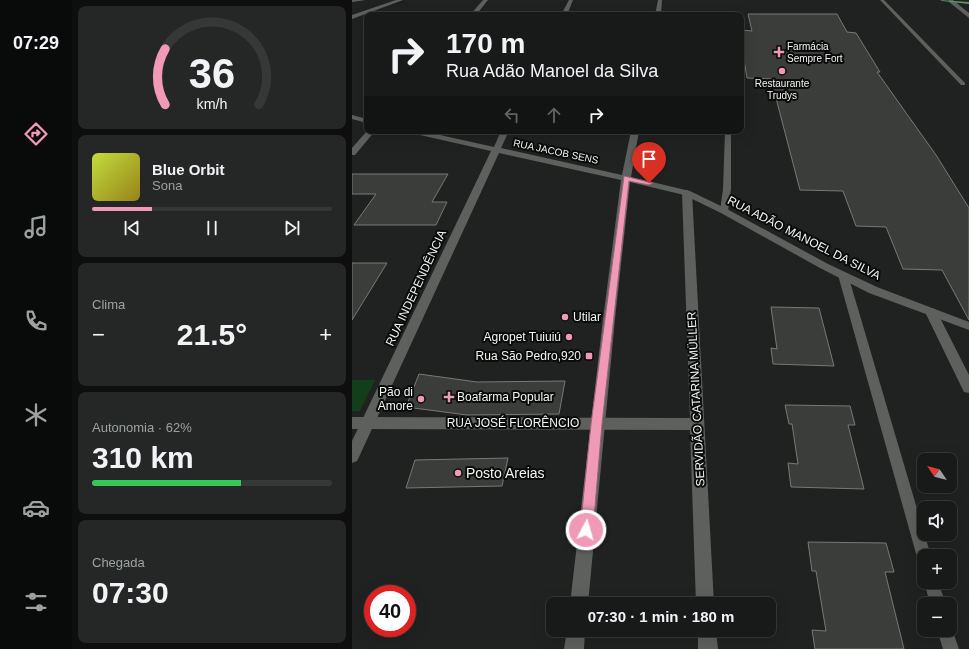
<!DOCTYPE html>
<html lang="pt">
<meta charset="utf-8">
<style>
body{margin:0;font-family:Helvetica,sans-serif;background:#242725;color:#f1f3f6;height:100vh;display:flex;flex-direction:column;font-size:15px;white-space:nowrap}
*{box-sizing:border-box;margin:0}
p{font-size:13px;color:#9ea1a2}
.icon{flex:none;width:22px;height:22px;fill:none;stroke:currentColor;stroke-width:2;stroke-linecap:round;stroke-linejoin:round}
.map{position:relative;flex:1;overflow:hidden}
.drawer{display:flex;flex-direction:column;gap:6px;padding:6px;background:#0d0e0d;width:280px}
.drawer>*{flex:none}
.hud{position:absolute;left:12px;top:12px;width:380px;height:122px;border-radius:8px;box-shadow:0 4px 16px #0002,0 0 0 1px #363837;background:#171a18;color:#f1f3f6;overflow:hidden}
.needle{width:26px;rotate:305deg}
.buttons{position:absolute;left:565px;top:453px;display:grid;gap:8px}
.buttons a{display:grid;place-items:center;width:40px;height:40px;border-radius:8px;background:#171a18;box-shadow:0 4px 16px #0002,0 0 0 1px #363837;font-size:20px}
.speed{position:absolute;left:12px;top:585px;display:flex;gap:8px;font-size:20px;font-weight:700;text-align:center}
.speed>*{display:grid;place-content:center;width:52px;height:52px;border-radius:50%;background:#171a18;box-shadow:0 4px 16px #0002,0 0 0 1px #363837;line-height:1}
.speed .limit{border:6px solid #d22;background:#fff;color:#111}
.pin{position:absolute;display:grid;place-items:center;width:34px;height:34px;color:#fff;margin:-41px -17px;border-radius:50% 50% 50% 0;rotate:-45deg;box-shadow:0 0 4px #0007}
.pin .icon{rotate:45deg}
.me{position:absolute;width:44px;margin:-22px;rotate:6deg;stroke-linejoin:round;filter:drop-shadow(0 0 3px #0008)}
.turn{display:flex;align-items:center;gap:14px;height:84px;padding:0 16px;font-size:18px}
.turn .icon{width:52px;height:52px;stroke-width:2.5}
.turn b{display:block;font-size:28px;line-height:34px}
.lanes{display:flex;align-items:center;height:38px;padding:0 16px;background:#0003;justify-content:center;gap:20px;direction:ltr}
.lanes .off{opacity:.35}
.big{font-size:30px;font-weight:600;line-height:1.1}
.drawer .widget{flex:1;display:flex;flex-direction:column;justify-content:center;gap:6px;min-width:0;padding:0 14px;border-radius:8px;background:#242725}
.drawer .dial{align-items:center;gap:0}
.dial svg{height:104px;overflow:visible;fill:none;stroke:#363837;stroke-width:7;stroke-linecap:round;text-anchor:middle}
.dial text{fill:#f1f3f6;stroke:none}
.song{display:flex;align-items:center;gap:12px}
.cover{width:48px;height:48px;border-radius:6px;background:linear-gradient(135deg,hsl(70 70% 55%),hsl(50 70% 35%))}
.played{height:4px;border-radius:2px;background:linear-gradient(90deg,#f09ab7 25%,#363837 25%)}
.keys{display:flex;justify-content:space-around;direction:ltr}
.heat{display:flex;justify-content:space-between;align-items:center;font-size:22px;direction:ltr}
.charge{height:6px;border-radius:3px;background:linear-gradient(90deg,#34c759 62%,#363837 0)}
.trip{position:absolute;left:194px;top:597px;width:230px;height:40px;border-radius:8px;background:#171a18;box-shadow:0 4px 16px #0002,0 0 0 1px #363837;font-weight:600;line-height:40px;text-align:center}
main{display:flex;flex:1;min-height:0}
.tabs{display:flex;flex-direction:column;width:72px;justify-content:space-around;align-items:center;background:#090a0a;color:#9ea1a2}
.tabs .icon{width:28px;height:28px}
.tabs .current{color:#f09ab7}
.tabs b{font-size:18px;color:#f1f3f6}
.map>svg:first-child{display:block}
.green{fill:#133e1c}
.building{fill:#3a3d3a;stroke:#767a77}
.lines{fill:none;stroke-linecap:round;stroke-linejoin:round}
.lane{fill:#5d605d;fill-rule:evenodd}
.street{fill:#5d605d;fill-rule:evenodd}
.secondary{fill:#5d605d;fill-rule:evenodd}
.primary{fill:#5b9465;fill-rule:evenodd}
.route{fill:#f09ab7;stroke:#9c6477}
.poi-dot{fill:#f09ab7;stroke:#0a0b0a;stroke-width:1.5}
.labels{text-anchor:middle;stroke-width:4;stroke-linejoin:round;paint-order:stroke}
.far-poi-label{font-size:10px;fill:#f1f3f1;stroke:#0a0b0a;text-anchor:start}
.far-street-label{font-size:10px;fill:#f1f3f1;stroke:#0a0b0a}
.street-label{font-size:12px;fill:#f1f3f1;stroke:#0a0b0a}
.poi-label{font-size:12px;fill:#f1f3f1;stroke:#0a0b0a;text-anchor:end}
.near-poi-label{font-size:14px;fill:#f1f3f1;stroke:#0a0b0a;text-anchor:start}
</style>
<main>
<nav class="tabs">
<b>07:29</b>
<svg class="icon current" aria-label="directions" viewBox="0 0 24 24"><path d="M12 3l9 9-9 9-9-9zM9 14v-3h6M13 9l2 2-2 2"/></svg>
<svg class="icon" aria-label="music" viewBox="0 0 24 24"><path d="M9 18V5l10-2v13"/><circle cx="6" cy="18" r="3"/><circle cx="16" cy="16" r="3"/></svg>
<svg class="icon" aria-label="phone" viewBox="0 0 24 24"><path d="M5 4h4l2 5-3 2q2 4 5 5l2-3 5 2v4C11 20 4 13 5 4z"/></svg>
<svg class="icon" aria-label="climate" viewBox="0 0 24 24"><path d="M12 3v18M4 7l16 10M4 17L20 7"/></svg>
<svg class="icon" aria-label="car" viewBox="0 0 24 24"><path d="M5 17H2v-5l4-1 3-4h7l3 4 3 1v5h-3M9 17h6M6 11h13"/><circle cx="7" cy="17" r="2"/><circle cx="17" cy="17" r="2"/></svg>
<svg class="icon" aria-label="filters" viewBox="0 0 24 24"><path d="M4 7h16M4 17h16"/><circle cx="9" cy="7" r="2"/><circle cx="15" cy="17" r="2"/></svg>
</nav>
<section class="drawer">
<div class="widget dial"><svg viewBox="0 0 100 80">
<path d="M14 69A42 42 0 1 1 86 69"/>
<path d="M14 69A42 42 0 0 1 14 26" stroke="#f09ab7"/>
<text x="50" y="56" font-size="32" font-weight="700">36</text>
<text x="50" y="72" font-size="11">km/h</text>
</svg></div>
<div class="widget">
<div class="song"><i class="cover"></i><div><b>Blue Orbit</b><p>Sona</p></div></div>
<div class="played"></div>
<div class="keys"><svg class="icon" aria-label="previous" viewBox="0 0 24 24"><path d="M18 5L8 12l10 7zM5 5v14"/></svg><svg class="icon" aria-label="pause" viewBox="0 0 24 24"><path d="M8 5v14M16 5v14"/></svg><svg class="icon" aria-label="next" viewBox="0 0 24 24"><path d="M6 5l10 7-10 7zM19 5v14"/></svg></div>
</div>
<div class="widget"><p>Clima</p>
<div class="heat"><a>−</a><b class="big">21.5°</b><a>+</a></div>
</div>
<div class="widget"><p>Autonomia · 62%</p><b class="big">310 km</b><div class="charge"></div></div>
<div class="widget"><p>Chegada</p><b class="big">07:30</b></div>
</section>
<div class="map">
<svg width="617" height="649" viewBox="0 0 617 649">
<rect width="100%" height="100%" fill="#1f2220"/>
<path class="green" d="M0 380H23L8 411H0Z"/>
<path class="building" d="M396 14H485L495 32 504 33 528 72H525L584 155 617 208V320L590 270 551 269 534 227 504 226 491 191 448 190 419 79 395 78 389 41V30L400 31Z
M0 174H96L80 202H95L84 225H2L24 194H0Z
M0 263H35L0 320Z
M419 307 467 308 482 366 421 364 419 348 425 349Z
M67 374 125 382 213 381 207 414 115 415 54 407Z
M433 405 498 406 503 425H496L512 489 439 487 436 463 446 464 440 424H437Z
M156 458 150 486 54 488 63 460Z
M456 542 534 543 542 572H533L552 649H463L460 630 474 631 464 571H460Z"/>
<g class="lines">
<path class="lane" d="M528 0H532L613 83V85H609Z
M373 131H379V189L376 211 372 213 368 211 371 189Z
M491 272 496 275 579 556H572V564L567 562 565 557 486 275Z
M572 581 586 582 594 604H578Z
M598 624 607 649H591L585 630H598Z"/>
<path class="street" d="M0 0H14L0 2Z
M597 0H601L617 13V18L597 2Z
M335 190 340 193 362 604H344L338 430 0 429V417L338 418 330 193Z
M579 308 583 309 585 312 617 375V393L612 392 610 388 573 312 575 309Z
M346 630H364L366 649H346Z"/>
<path class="secondary" d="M44 0H51L0 19V15Z
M131 0H136L124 15H118Z
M217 0H221L215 15H209Z
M306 0H310L309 15H303Z
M0 115 15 119V123L0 119Z
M15 131H23L3 155H0V148Z
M55 131H70L142 147 149 131H157L149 148 270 175 279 131H287L279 177 338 191 375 209 476 264 525 287 617 322V330L517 293 468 268 369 213 332 195 278 182 263 319 236 604H218L251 319 269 180 147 153 7 457 5 461 0 463V441L139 151 59 133Z
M215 630H233L232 649H212Z"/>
<path class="primary" d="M588 0 617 2V4L590 1Z"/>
</g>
<path class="route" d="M272 176 301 183 297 185 277 181 250 424 241 530 239 534 234 535 230 534 228 530 239 424Z"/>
<g class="poi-dot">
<path d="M425 46h4v4h4v4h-4v4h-4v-4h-4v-4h4z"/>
<circle cx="430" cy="71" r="4"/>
<circle cx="213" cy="317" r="4"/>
<circle cx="217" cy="337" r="4"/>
<rect x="233" y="352" width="8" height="8" rx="2"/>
<path d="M95 391h4v4h4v4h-4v4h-4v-4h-4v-4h4z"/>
<circle cx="69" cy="399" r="4"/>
<circle cx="106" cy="473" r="4"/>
</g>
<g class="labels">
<g class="far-poi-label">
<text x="435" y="50">Farmácia<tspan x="435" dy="12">Sempre Fort</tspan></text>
<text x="430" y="87" text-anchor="middle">Restaurante<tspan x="430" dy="12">Trudys</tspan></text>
</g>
<g class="far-street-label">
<text transform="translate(204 151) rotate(12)" y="4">RUA JACOB SENS</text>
</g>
<g class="street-label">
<text transform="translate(452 238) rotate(27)" y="4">RUA ADÃO MANOEL DA SILVA</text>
<text transform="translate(64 288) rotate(-65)" y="4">RUA INDEPENDÊNCIA</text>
<text transform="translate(344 399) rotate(-93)" y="4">SERVIDÃO CATARINA MÜLLER</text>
<text x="161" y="427">RUA JOSÉ FLORÊNCIO</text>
</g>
<g class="poi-label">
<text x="221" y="321" text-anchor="start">Utilar</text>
<text x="209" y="341">Agropet Tuiuiú</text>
<text x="229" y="360">Rua São Pedro,920</text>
<text x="61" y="396">Pão di<tspan x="61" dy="14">Amore</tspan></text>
<text x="105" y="401" text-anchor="start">Boafarma Popular</text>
</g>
<g class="near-poi-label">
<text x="114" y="478">Posto Areias</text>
</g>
</g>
</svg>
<div class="buttons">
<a><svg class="needle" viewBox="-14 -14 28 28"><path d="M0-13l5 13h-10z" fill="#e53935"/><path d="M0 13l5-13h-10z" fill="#9ea1a2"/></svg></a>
<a><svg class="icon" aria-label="sound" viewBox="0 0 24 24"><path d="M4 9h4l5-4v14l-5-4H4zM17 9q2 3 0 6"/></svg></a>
<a>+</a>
<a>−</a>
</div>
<div class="speed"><div class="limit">40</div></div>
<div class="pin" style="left:297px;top:183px;background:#d93025"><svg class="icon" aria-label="arrive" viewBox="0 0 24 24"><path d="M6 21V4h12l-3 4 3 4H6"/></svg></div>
<svg class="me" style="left:234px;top:530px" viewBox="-20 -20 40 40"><circle r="17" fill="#f09ab7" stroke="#fff" stroke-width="3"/><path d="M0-11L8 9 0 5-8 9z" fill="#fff"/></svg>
<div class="trip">07:30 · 1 min · 180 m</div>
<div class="hud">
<div class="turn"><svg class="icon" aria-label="right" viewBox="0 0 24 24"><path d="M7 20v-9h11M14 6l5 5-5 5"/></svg><div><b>170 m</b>Rua Adão Manoel da Silva</div></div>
<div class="lanes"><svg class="icon off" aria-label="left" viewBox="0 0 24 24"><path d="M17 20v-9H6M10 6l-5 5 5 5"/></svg><svg class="icon off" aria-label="ahead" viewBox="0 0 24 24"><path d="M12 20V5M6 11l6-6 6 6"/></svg><svg class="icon" aria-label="right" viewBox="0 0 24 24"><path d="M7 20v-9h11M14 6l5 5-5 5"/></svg></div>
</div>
</div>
</main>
